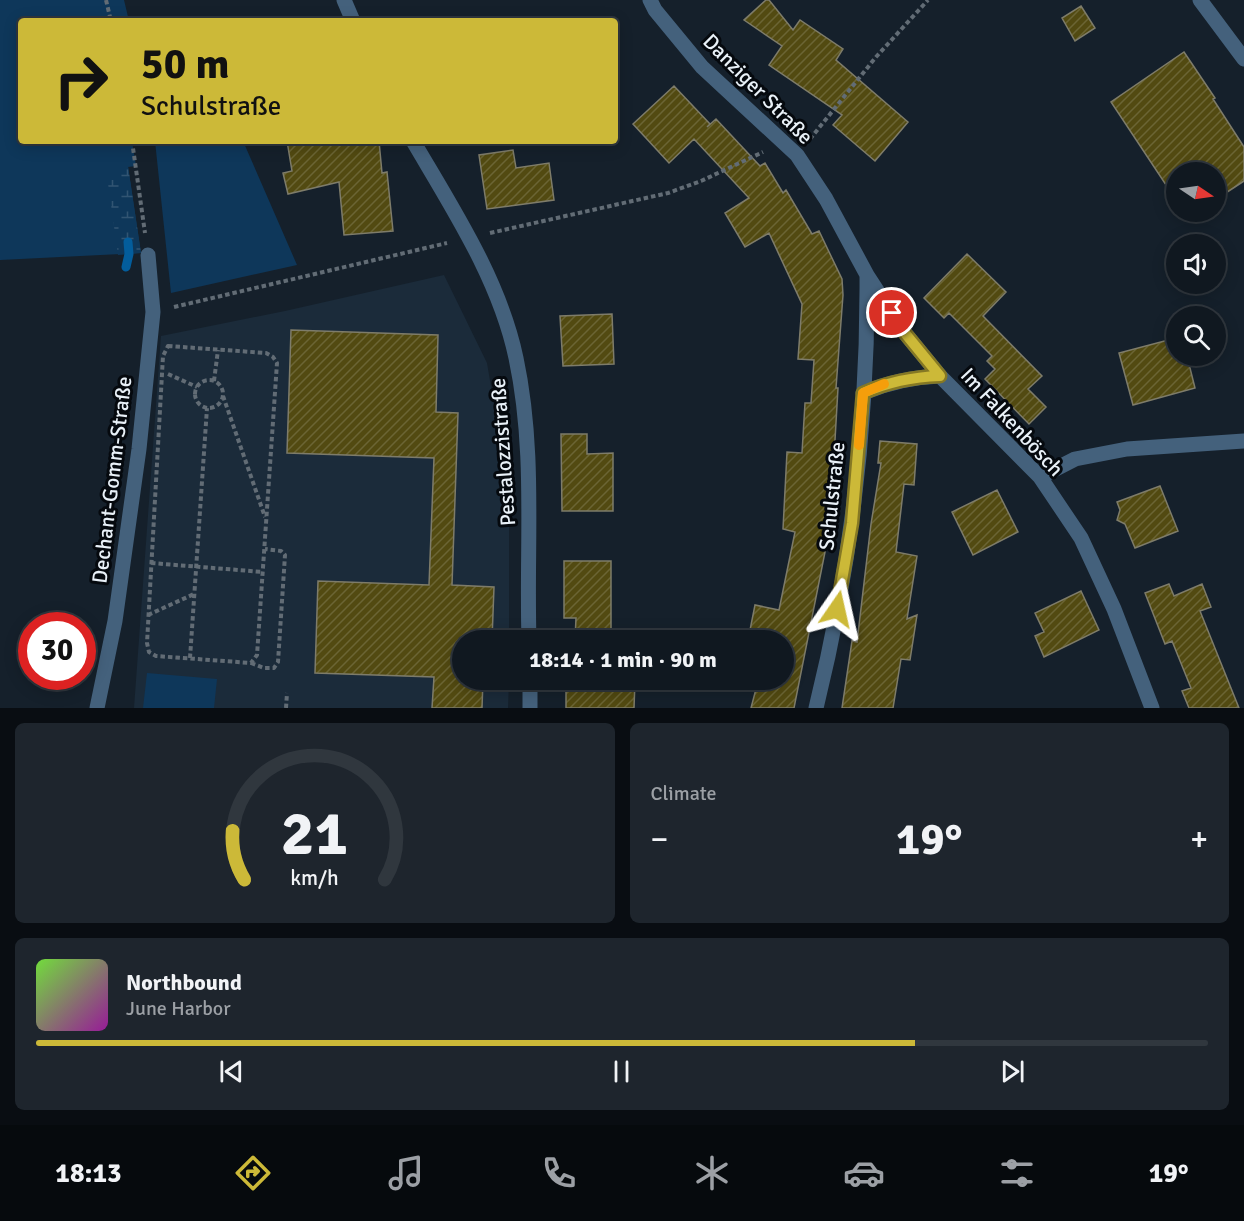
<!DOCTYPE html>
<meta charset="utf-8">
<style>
body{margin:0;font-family:Signika,sans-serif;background:#1e252d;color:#f1f3f6;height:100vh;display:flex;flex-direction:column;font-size:22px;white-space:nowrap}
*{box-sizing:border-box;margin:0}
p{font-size:20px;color:#9ca0a5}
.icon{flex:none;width:33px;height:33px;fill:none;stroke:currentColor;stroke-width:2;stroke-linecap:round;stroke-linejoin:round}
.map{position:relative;height:708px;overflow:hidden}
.sheet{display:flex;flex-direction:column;gap:15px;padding:15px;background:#090d12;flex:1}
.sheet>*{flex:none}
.hud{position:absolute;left:18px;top:18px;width:600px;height:126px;border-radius:6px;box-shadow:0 3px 15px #0003,0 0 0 2px #30373e;background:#ccb938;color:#111;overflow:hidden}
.needle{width:39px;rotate:103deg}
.fabs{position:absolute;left:1166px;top:162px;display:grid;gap:12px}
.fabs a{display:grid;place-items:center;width:60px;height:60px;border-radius:50%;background:#101820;box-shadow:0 3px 15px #0003,0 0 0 2px #30373e;font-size:30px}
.speed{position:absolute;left:18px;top:612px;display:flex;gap:12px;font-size:30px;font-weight:700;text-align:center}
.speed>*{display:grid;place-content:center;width:78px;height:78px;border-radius:50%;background:#101820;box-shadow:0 3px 15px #0003,0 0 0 2px #30373e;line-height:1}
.speed .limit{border:9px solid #d22;background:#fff;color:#111}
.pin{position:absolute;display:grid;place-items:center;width:51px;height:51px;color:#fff;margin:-26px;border:3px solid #fff;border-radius:50%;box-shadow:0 2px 6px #0007}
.me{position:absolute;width:66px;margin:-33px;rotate:11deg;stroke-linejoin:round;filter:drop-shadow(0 0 4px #0008)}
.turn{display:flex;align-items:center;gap:21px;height:126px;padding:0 24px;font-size:27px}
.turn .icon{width:78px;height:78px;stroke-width:2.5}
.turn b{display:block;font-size:42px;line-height:51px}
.big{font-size:45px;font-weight:700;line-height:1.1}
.sheet .tile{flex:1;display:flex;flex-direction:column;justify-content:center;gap:9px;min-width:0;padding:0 21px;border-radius:9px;background:#1e252d}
.sheet .dial{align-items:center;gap:0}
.dial svg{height:156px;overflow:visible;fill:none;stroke:#30373e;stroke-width:7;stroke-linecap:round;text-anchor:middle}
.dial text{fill:#f1f3f6;stroke:none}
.song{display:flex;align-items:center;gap:18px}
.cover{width:72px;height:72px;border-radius:9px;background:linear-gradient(135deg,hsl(100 70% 55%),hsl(300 70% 35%))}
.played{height:6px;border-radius:3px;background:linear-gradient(90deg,#ccb938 75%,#30373e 75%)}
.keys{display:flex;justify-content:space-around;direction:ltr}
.heat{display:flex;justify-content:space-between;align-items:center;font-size:33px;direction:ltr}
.sheet .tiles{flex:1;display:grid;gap:15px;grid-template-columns:1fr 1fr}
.tile:last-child{grid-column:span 2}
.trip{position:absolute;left:452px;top:630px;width:342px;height:60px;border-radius:30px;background:#101820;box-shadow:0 3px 15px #0003,0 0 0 2px #30373e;font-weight:700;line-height:60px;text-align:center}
.dock{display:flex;height:96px;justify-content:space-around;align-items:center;background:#060a0d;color:#9ca0a5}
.dock .icon{width:42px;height:42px}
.dock .current{color:#ccb938}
.dock b{font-size:27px;color:#f1f3f6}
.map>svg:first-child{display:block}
.built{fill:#1b2b3a}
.green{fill:#0e375a}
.wetland{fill:url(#wetland-marsh)}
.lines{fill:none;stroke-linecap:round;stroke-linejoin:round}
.stream{stroke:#035d9c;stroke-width:9}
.building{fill:url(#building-hatch);stroke:#7e7c6a;stroke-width:1.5}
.path{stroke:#626c75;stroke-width:4;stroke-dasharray:4.5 3;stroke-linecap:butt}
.lane{stroke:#44617c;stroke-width:15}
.street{stroke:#44617c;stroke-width:15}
.route-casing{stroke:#857824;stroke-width:15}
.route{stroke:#ccb938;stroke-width:10}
.slow{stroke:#f59e0b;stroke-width:10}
.labels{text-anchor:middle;stroke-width:6;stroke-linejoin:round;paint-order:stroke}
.street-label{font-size:21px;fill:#e9f1f8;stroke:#05090e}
</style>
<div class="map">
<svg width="1244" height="708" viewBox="0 0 1244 708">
<defs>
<pattern id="wetland-marsh" width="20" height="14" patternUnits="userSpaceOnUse" patternTransform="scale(1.5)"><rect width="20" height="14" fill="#0e375a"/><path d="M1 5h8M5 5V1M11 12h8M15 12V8" fill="none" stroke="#315472"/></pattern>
<pattern id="building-hatch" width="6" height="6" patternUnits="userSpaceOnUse" patternTransform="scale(1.5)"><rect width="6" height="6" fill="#524a11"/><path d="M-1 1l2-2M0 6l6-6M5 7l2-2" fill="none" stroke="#6b6534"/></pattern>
</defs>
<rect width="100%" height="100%" fill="#15202b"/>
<path class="built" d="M444 275 487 363 509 493V640H462V680H509L508 708H134L161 336 285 311Z"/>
<path class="green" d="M0 0H124L129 21H21V141H132L136 166 128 167 141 253 0 260Z
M155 141H243L297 265 171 293Z
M147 673 217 679 214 708H143Z"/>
<path class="wetland" d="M128 166 141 253 118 255 106 169Z"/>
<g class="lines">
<path class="stream" d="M126 267 129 254 128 242"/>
</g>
<path class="building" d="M766 0H769L793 30 800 20 843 49 836 60 908 122 875 161 833 125 842 115 769 65 782 46 744 20Z
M1081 6 1095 28 1075 41 1062 18Z
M1184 52 1215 98 1213 99 1244 147V181L1215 200V172H1176V200L1111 102Z
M674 86 710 124 707 127 716 119 760 166 765 163 783 193 786 190 812 234 819 231 842 279 843 295 836 388H838L830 527 794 708H751L756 689 739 685 740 680H783V640H748L755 605 779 610 795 532 783 529 787 452 802 453 805 403H811L814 360 798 359 802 304 769 233 745 247 725 213 749 198 694 139 669 163 633 124Z
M287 141H379L382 173 387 172 393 231 344 235 339 182 288 194 283 173 292 171Z
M513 150 516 168 549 163 554 200 487 209 479 155Z
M967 254 1006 292 983 316 1042 376 1028 389 1046 407 1029 424 985 379 995 369 987 361 992 356 949 313 944 318 924 298Z
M612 314 614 364 563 366 560 316Z
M291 330 438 335 436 412 458 413 452 585 494 587 492 640H462V680H483L482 708H432L434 677 315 673 318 581 429 585 434 458 287 453Z
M1176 338V356H1187L1195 388 1133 405 1119 353Z
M561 434H587V454L613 453V511H562Z
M880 441 917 444 914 485 904 484 896 552 917 556 907 619 917 615 910 660 901 659 893 708H842L852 641 857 642 871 524 881 463H878Z
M1160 486 1178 531 1135 548 1125 524 1117 520 1120 510 1117 502Z
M997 490 1018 532 973 555 952 512Z
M564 561H611V638L614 639V640H575L576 618H564Z
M1169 584 1174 596 1202 584 1211 607 1200 611 1239 708H1189L1182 691 1191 688 1172 641 1165 644 1145 593Z
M1081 591 1099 630 1044 657 1035 636 1044 632 1035 613Z
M566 680 635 681 634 708H566Z"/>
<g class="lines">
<path class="path" d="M106 0 111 21
M810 139 876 57 928 0
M132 141 145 233
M490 233 668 193 701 181 763 152
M174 307 447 243
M168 346 266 353 273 357 277 363 257 655 251 663 156 656 149 652 147 643 163 356Z
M168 374 197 387
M195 394a14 14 0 1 1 28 0a14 14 0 1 1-28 0Z
M214 381 218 350
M223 396 265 517
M151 563 263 572
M148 615 194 594
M190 658 207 408
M251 663 264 668H274L278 662 285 555 281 551 265 549
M286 708 287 693"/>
<path class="lane" d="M97 708 115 621 139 449 153 312 148 255"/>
<path class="street" d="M344 0 353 21
M650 0 655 10 702 67 797 155 826 199 867 275 904 332 940 376 1040 477 1081 538 1114 609 1152 708
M1200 0 1244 59
M413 141C453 209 500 281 516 358 536 452 526 546 529 640
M863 393C889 382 912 377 940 376
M1040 477 1075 459 1127 449 1244 441
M530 680V708
M816 708C851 567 868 420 867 275"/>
</g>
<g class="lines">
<defs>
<path id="route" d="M837 609 852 523 863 393C888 382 912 377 940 376L904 332 892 313"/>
</defs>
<use href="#route" class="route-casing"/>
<use href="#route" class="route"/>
<path class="slow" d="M859 445 863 393 884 384"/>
</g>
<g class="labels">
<g class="street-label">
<text transform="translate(758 89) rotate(45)" y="7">Danziger Straße</text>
<text transform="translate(1012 422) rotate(47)" y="7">Im Falkenbösch</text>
<text transform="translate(503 452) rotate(-94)" y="7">Pestalozzistraße</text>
<text transform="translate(112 480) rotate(-83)" y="7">Dechant-Gomm-Straße</text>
<text transform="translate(832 496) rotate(-84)" y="7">Schulstraße</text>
</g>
</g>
</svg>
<div class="fabs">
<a><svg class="needle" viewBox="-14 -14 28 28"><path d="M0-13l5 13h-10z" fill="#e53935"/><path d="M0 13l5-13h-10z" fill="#9ca0a5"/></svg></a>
<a><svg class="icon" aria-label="sound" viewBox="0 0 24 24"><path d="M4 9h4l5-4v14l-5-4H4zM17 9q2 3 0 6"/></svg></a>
<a><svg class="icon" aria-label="search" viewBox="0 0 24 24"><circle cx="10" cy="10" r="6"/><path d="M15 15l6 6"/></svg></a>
</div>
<div class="speed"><div class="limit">30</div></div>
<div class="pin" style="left:892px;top:313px;background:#d93025"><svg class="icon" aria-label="arrive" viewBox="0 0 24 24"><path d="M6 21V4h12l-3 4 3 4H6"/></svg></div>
<svg class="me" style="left:837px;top:609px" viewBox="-20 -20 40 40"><path d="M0-17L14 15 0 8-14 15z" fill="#ccb938" stroke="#fff" stroke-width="4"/></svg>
<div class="trip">18:14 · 1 min · 90 m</div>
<div class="hud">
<div class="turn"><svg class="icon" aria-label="right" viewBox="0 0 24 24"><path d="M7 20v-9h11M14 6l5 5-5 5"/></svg><div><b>50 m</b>Schulstraße</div></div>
</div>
</div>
<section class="sheet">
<div class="tiles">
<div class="tile dial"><svg viewBox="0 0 100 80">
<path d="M14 69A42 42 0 1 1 86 69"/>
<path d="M14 69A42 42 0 0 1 8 44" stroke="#ccb938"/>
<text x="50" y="56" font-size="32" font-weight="700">21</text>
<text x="50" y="72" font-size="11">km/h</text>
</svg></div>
<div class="tile"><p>Climate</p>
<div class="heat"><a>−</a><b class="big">19°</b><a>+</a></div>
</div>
<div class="tile">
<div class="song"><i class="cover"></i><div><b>Northbound</b><p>June Harbor</p></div></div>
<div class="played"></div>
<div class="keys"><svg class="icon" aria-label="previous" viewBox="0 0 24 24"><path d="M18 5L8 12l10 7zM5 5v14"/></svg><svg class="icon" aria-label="pause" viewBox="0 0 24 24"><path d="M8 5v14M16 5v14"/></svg><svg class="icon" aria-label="next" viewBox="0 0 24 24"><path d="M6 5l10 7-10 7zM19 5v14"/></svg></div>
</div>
</div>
</section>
<nav class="dock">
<b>18:13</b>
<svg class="icon current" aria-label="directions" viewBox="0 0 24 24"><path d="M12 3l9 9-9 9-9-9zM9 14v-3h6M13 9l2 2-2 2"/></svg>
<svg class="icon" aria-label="music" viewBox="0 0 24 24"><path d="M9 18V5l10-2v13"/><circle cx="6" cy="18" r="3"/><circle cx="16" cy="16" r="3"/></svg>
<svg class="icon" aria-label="phone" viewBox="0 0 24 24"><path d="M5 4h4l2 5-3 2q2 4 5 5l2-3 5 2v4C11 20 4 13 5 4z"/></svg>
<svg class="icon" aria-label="climate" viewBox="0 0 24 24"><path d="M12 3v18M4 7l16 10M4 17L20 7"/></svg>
<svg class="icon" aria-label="car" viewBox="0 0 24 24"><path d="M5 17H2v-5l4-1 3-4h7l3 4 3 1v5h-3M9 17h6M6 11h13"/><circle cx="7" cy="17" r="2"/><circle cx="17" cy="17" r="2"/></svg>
<svg class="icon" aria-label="filters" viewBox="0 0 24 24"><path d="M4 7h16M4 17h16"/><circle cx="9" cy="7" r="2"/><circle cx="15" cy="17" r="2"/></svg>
<b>19°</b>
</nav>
